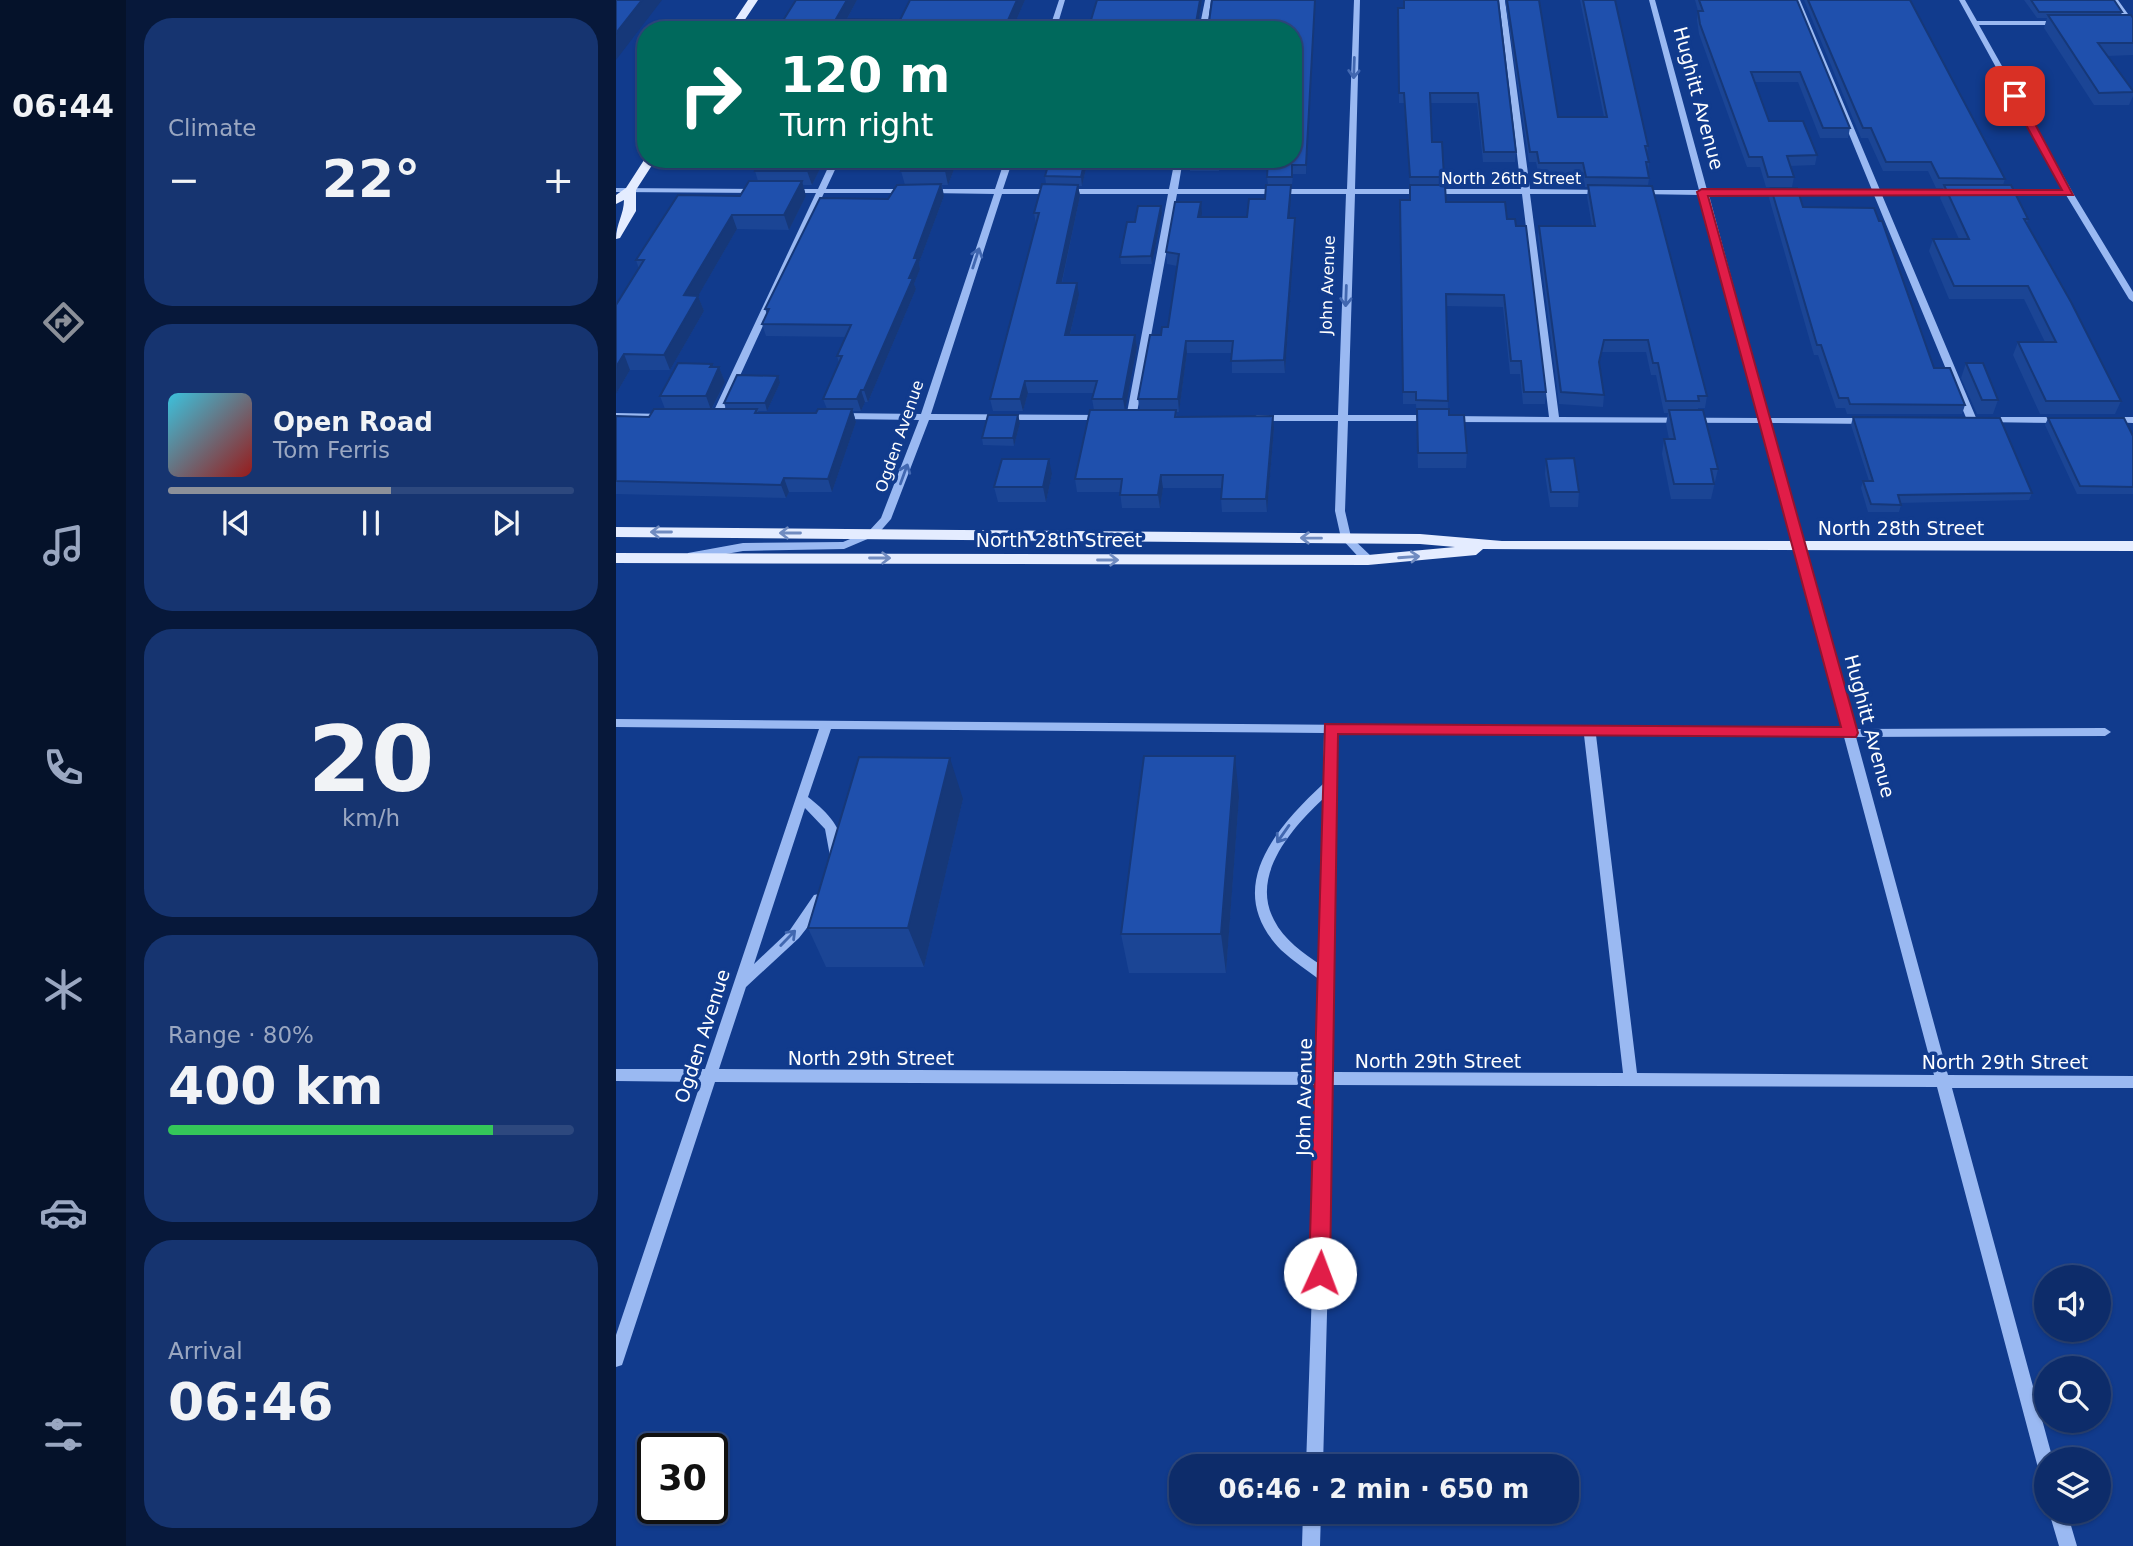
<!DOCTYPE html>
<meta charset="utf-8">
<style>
body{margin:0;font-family:"DejaVu Sans",sans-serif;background:#163470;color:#f1f3f6;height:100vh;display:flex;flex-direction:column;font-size:26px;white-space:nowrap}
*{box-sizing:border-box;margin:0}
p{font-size:23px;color:#9aa7c1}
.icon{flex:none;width:38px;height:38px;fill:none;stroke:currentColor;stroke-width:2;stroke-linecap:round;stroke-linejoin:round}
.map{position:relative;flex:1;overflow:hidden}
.sheet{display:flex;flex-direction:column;gap:18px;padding:18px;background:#07183a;width:490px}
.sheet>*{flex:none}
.guide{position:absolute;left:21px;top:21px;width:665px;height:147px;border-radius:28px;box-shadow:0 2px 5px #0004,0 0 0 2px #2d487e;background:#00695c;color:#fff;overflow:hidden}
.buttons{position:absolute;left:1418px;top:1265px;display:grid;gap:14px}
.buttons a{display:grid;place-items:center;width:77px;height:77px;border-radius:50%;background:#0d2c6a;box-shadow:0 2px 5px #0004,0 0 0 2px #2d487e;font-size:35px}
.speed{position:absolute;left:21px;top:1433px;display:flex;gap:14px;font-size:35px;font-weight:700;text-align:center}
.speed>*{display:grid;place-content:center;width:91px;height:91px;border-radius:50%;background:#0d2c6a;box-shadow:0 2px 5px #0004,0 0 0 2px #2d487e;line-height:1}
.speed .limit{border:4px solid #111;border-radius:10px;background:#fff;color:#111}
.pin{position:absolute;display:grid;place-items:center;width:60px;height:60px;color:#fff;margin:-30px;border-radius:14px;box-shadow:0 4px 10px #0006}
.me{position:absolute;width:77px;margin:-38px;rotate:2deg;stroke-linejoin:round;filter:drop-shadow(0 0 5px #0008)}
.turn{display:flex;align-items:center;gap:24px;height:147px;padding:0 28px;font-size:32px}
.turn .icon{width:91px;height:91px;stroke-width:2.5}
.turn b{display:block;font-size:49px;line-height:60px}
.big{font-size:52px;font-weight:600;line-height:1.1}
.sheet .widget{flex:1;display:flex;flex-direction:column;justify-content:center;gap:10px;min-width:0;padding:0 24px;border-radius:28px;background:#163470}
.sheet .dial{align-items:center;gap:0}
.dial b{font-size:91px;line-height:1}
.song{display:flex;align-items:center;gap:21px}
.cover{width:84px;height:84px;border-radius:10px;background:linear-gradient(135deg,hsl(190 70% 55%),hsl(0 70% 35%))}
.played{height:7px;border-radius:4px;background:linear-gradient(90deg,#8c9099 55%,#2d487e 55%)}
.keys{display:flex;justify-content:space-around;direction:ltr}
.heat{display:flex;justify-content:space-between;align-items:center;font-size:38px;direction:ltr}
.charge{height:10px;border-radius:5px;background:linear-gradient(90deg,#34c759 80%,#2d487e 0)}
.trip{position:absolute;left:553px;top:1454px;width:410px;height:70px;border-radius:28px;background:#0d2c6a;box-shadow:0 2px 5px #0004,0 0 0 2px #2d487e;font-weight:600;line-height:70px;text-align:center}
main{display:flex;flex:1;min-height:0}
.tabs{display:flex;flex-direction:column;width:126px;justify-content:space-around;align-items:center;background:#05122a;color:#9aa7c1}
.tabs .icon{width:49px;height:49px}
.tabs .selected{color:#8c9099}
.tabs b{font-size:32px;color:#f1f3f6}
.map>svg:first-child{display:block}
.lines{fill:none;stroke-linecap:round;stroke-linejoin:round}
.minor{fill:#9ab9f2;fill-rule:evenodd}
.major{fill:#e4ecff;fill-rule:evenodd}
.wall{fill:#1b4595}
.shaded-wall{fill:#163879}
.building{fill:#1f50ad;stroke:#163879;stroke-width:2}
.oneway{stroke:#4167b0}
.oneway2{stroke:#708bc0}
.route{fill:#e11d48;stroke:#92132f;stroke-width:2}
.labels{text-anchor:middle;stroke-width:7;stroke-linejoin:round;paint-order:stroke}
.far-street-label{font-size:16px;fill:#fff;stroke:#113b8d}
.street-label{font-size:19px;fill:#fff;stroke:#113b8d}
</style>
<main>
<nav class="tabs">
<b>06:44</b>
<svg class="icon selected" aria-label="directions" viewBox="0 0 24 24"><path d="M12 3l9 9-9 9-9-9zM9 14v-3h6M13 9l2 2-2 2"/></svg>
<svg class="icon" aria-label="music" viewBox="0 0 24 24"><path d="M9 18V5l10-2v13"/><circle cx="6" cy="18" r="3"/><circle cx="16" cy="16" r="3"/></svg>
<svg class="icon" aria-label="phone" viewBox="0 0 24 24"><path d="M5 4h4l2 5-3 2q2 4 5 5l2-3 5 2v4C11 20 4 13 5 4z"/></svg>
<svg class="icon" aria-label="climate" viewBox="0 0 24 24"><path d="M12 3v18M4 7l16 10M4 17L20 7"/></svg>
<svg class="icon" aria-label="car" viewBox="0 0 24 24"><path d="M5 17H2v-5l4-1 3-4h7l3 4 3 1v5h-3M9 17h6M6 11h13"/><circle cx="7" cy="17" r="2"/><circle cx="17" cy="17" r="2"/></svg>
<svg class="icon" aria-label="filters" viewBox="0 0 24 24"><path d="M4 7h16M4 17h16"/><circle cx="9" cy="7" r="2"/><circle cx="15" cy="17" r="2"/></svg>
</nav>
<section class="sheet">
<div class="widget"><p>Climate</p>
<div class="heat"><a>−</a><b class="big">22°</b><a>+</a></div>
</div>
<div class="widget">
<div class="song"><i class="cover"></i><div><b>Open Road</b><p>Tom Ferris</p></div></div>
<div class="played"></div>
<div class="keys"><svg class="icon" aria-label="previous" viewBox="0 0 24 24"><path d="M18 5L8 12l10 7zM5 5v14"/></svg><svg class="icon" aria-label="pause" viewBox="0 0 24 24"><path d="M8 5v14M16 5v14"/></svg><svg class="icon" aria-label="next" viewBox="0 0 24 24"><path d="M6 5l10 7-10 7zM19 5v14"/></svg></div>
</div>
<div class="widget dial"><b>20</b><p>km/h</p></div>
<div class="widget"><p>Range · 80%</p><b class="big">400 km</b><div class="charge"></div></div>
<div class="widget"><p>Arrival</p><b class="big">06:46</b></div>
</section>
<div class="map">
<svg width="1517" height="1546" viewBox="0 0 1517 1546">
<rect width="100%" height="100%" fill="#113b8d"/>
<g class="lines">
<path class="minor" d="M443 0H449L440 30H433Z
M589 0H595L591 30H583Z
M738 0H744L739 189H905L883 0H889L914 189 988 190 992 192 988 194H914L943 417 1143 418 1084 195 1023 194 1019 192 1023 190H1083L1033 0H1039L1091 190H1256L1178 0H1184L1264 190 1341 191 1345 193 1341 195H1266L1361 420 1356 423 1351 420 1258 195H1093L1153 418H1253L1258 421 1253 424 1155 423 1238 729 1489 728 1495 732 1489 736 1240 737 1332 1075 1517 1076V1088H1336L1437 1460H1430V1472L1424 1470 1421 1464 1321 1087 717 1085 707 1466H690L703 1085 99 1082 8 1359 6 1365 0 1367V1335L85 1082 0 1081V1069H89L203 729 0 727V719L1226 729 1145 423 833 422 828 419 833 416 933 417 906 194H739L732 415H815L820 418 815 421H732L729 511 735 537 756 557 757 560 756 563H748L725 538 719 511 722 421H641L636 418 641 415H722L730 194H561L520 418 515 421 510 418 552 194H386L315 414 486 415 491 418 489 420H313L275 519 261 535 228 549 127 551 76 560 72 559 71 556 72 553 127 543 227 542 253 531 265 518 303 420 224 419 219 416 224 413 305 414 378 194 313 193 309 191 310 189H379L389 159H397L387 189H553L559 159H567L562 189H731ZM215 729 708 733 707 784C659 829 606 889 665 950 677 961 691 970 704 980L703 1072 103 1069 130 987 183 938 201 915 210 899 208 895 203 894 198 895 174 930 138 964 189 808 209 829 214 856H224C232 831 210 811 192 797ZM720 733 968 735 1007 1073 717 1072ZM980 735 1228 737 1318 1075 1021 1073ZM707 799 705 965C687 953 668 940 658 920 634 875 676 828 707 799Z
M1343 0H1349L1361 21H1443L1447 23 1443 25H1363L1457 193 1517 292V302L1513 299 1450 195H1384L1380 193 1384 191H1448Z
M1495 0H1502L1517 21V28L1515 27Z
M216 159H224L210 189H291L295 191 291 193H208L105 417 100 420 97 419 95 417 200 193H173L169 191 173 189H202Z
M0 188 144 189 148 191 144 193 0 192Z
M0 413 49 414 54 417 49 420 0 419Z
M1369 417H1445L1450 420 1445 423 1366 422V418Z
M1495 417H1517V423L1492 422V418Z
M687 1512H705L704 1546H686Z
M1433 1512H1451L1461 1546H1443Z"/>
<path class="major" d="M132 0H142L122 30H112Z
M30 157V159H40L20 190V211L4 238 0 239C0 224 8 214 8 200L0 204V195L10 188Z
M0 527 804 534 886 541H1517V551L867 549 860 555 752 565 0 563V553L752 555 839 547 804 544 0 537Z"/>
</g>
<path class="wall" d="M180 0H241L231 19 284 20 409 0 396 30H161Z
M586 0 582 23 593 22 699 0 690 174H677L676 186H675L674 218H679V230L669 373H616V353H571L563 412H560L561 417 657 416 658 429 651 512H606L605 499 606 488H547L544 508H506L504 492H461L459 479 478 410 476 399 478 393H412L407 411H377L374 399 420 224 418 213 430 184 429 176 431 169H428L426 159H558L555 167 470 169 466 186H462L464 196 446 283 463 295 454 335H519L521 347 509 410H524L522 399 545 335 552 327 561 266 551 264 550 252 585 202V217H631L649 199 652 185 651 177 677 30H472Z
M882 0 900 152 899 162H867L861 103H814L816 142 828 177 830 202 891 219 930 392 929 404H907L904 374H894L887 307 830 306 832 409 833 415 851 453 850 468H802L800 404H787L784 200H794V186L788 103H783L782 8Z
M889 0H923L942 117H988L964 0H999L1032 146 1031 153 1033 162 1032 172 1033 178 1032 186 1091 396 1089 408H1082V410L1102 469 1095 499H1055L1046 454 1048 439H1053L1050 424 1052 413H1048L1040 375H1035L1030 352H986L983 365 988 395 987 407 943 404 922 237 923 226H976L971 197 972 187H969L966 173H922L920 162H913Z
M1079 0H1181L1234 128 1232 138H1204L1182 82H1138L1153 121 1201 155 1199 165 1174 166 1178 177 1176 187H1150L1144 167H1131L1083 34 1081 20 1082 11Z
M1188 0H1294L1389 179 1387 185 1412 219 1411 223 1505 401 1499 414H1424L1397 355 1402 342H1429L1408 299H1333L1313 251 1317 239H1343L1324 198 1327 188H1320L1312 171H1267L1252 138H1245Z
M1408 0H1498L1506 12 1505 15 1517 18V55L1491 56 1517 91V96L1513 105H1478L1428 28 1431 18H1421Z
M145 159H209L196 185H187L190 196 173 230 121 229 82 296 88 311 54 370H14L0 394 23 269 20 260 124 196 142 181 139 171Z
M342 159 332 185H326L328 196 303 263 304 269 298 284 300 289 252 402H249L245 411H237L240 422 216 492H173L170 498 0 494V416L33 417 49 409 44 396 97 367H103L109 382 96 409H110L108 403 164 383 151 411H142L143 413H200L211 409 207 399 223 363 221 356 230 337 150 336 146 324 151 314 149 309 289 185 285 171Z
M568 159H604L603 171H574V166H568Z
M1155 188 1187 207 1349 405 1346 414H1231L1229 408H1220L1202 355H1198L1153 198Z
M545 206 546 213 536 264H505L504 257 519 222Z
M1350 363 1382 400 1377 414H1361L1345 378Z
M402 415 404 423 398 446 367 445 366 438Z
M1237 417 1416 493 1413 500 1284 503 1285 505 1283 512H1252L1245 488 1247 481H1253L1235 425Z
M1432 418 1517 436V494H1461L1429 425Z
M930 459 963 492 962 507H934L929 474Z
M436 474 430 502H382L378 487Z
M623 797 610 973H513L505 934Z
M347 799 308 967H210L192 928Z"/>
<path class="shaded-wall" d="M26 0H46L0 60V33Z
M231 0H241L225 30 220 19Z
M401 0H409L396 30H389V27Z
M584 0H586L581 30 580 23Z
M699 0 690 174V165Z
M198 159H209L196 185 191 171Z
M334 159H342L332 185 329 171Z
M469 160 470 169 466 186 465 177Z
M186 181 190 196 173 230 168 215Z
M325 184 328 196 303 263 304 269 298 284 300 289 252 402 248 390 293 278 298 258Z
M462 185 464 196 443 295 441 283Z
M675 185V197L673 230 672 218Z
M585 202 586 213 583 229 582 217Z
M545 206 546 213 536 264 535 256Z
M116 215 121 229 74 310 68 295Z
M679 218V230L669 373 668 360Z
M461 283 463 295 451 347 449 335Z
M82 296 88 311 54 370 48 355Z
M519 335 521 347 509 411 507 399Z
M570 341 571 353 563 412 562 399Z
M8 354 14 370 0 394V367Z
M96 364 100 374 103 367 109 382 95 410 90 396 94 367Z
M162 376 164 383 151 411 149 403Z
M409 381 412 393 407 411 404 399Z
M245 390 249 402 245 411 241 399Z
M236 409 240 422 216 492 212 479Z
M402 415 404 423 398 446 397 438Z
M657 416 658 429 651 512 650 499Z
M433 459 436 474 430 502 427 487Z
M545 475 547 488 544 508 542 495Z
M168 478 173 492 170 498 165 485Z
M619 756 623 797 610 973 605 934Z
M334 758 347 799 308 967 292 928Z"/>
<path class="building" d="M0 0H26L0 33Z
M180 0H231L220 19 284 20 294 0H401L389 27H380L379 30H161Z
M481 0H584L580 23 593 22 596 0H699L690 165H676V177H651L652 159H677V30H472Z
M788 0H882L900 152H868L862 93H814L816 142H826L828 177H794L788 93H783L782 8H788Z
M891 0H923L942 117H991L967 0H999L1032 146H1029L1033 162H1030L1033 178 970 177 967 163H923L921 152H914Z
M1083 0H1181L1234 128H1207L1184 72H1135L1153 121H1187L1201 155 1171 156 1178 177H1152L1146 157H1133L1084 24 1082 11H1087Z
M1192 0H1294L1389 179 1323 178 1315 162H1270L1255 128H1247Z
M1415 0H1498L1506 12H1423Z
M1432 15H1515L1517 18V43H1482L1517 91V92L1483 93Z
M145 159H198L191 171H139Z
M291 159H334L329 171H285Z
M426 159H485L469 160 465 177 429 176 434 159Z
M574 159H602V161H573Z
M133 181H186L168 215H116L68 295 82 296 48 355 8 354 0 367V305L28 260H20L62 195 124 196Z
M325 184 298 258H302L293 278H297L248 390H245L241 399H207L226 356H221L235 325 146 324 153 309H149L204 198 272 199 281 185Z
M426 184 462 185 441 283H461L449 335H519L507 399H476L481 381H409L404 399H374L423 213H418Z
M650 185H675L672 218H679L668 360 615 361 617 341H570L562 399H522L534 335H545L546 327H552L563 254 550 252 559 202H585L582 217H631L633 199H649Z
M794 185H829L830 202H889L891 219H899L900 226H910L930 392H908L905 361H895L888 295 830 294 832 401 800 400V392H787L784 200H794Z
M972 185 1036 186 1091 396H1082L1083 401H1050L1042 363H1037L1032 340H988L983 362 988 395 945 392 923 226H979Z
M1328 185H1395L1412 219H1408L1455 302 1505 401H1430L1402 342H1440L1412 286H1338L1317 239H1353Z
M1155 188H1181L1187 207 1258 208 1263 221H1266L1318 368H1334L1349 405 1234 404 1232 398H1223L1205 345H1201Z
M522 206H545L535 256 504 257 511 222H519Z
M62 363 96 364 94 367H103L90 396H44Z
M1350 363H1367L1382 400H1366Z
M121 375 162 376 149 403H108Z
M38 409H141L139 413H200L202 409H236L212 479 168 478 165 485 0 481V416L33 417Z
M801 409H833V415H848L851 453H802Z
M474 410H560L559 417 657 416 650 499H605L607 475H545L542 495H504L506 479H459Z
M1053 410H1087L1102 469H1095L1098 484H1058L1048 439H1059Z
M372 415H402L397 438H366Z
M1237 417 1384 418 1416 493 1282 495 1285 505 1255 504 1247 481H1257Z
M1432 418H1508L1517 436V487L1464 486Z
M958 458 963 492H935L930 459Z
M386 459H433L427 487H378Z
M528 756H619L605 934H505Z
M243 757 334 758 292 928H192Z"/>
<defs><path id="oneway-shaft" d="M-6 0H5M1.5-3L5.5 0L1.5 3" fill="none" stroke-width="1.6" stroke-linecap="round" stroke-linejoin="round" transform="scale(1.75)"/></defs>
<g class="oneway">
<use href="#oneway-shaft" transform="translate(738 68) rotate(92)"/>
<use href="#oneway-shaft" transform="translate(360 258) rotate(-72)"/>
<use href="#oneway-shaft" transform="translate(730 296) rotate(92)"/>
<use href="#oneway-shaft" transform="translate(288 474) rotate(-70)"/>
<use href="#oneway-shaft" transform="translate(667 834) rotate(125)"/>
<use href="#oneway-shaft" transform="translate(172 938) rotate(-46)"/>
</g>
<g class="oneway2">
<use href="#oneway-shaft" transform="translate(45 532) rotate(180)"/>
<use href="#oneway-shaft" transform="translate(174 533) rotate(-180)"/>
<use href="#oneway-shaft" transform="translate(695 538) rotate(-179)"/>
<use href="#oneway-shaft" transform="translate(793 557) rotate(-4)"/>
<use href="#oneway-shaft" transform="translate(264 558)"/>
<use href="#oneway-shaft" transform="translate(492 560)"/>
</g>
<path class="route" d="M1399 93 1404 96 1457 195 1092 196 1242 733 1240 737 722 734 714 1273 711 1280 704 1283 696 1280 693 1273 709 724 1225 727 1081 192 1086 189 1446 190 1394 96Z"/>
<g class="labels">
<g class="far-street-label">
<text x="895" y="184">North 26th Street</text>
<text transform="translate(711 285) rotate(-88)" y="6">John Avenue</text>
<text transform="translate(283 436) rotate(-71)" y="6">Ogden Avenue</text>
</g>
<g class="street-label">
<text transform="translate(1083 98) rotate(75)" y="7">Hughitt Avenue</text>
<text x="1285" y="535">North 28th Street</text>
<text x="443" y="547">North 28th Street</text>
<text transform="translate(1254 726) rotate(75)" y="7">Hughitt Avenue</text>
<text transform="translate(86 1036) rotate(-72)" y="7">Ogden Avenue</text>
<text x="255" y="1065">North 29th Street</text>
<text x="822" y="1068">North 29th Street</text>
<text x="1389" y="1069">North 29th Street</text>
<text transform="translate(688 1097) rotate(-89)" y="7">John Avenue</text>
</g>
</g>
</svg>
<div class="buttons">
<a><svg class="icon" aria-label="sound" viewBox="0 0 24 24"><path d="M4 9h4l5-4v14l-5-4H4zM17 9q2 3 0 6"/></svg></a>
<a><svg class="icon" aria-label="search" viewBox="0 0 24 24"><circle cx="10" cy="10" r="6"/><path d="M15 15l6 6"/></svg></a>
<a><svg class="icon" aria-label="layers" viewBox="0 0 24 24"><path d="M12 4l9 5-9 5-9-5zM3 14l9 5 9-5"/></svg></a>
</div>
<div class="speed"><div class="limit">30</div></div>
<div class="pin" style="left:1399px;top:96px;background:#d93025"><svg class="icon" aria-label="arrive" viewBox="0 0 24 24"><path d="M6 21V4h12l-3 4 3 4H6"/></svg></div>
<svg class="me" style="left:704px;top:1273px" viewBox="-20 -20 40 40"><circle r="19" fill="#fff"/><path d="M0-13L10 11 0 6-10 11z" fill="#e11d48"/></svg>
<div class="trip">06:46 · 2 min · 650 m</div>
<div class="guide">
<div class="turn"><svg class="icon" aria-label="right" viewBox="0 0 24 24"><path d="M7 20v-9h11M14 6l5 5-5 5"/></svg><div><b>120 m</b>Turn right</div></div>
</div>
</div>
</main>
